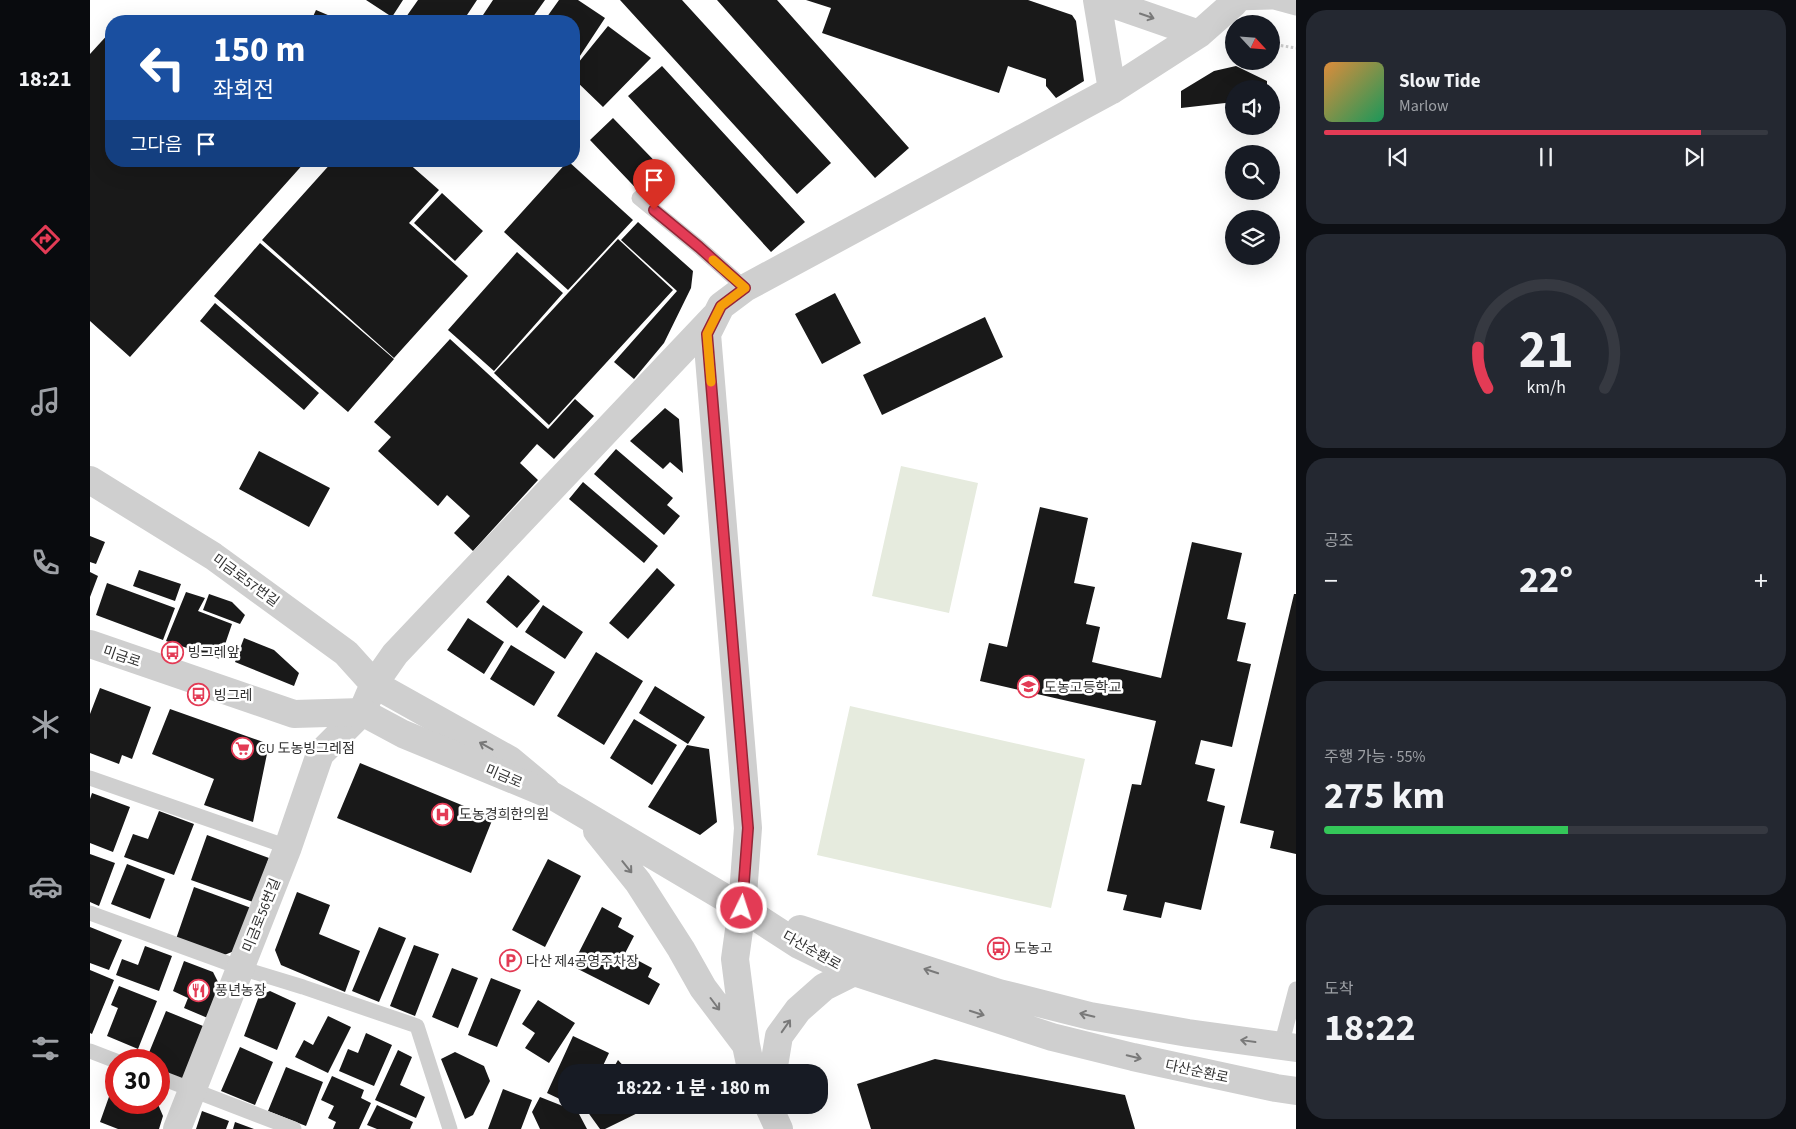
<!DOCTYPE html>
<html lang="ko">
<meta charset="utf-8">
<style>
body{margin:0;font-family:"Source Sans 3","Noto Sans KR",sans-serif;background:#242831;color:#f1f3f6;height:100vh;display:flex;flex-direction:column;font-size:19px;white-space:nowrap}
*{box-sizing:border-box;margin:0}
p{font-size:16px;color:#9ea1a6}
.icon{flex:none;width:28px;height:28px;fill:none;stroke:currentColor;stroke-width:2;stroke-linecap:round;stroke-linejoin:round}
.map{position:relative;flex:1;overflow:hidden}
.side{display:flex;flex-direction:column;gap:10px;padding:10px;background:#0d0f14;width:500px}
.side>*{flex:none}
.banner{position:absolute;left:15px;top:15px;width:475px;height:152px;border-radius:20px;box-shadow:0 5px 20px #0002;background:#1a4fa0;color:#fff;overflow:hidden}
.needle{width:32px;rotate:116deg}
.tools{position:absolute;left:1135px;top:15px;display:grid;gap:10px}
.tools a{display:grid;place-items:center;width:55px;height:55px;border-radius:50%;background:#171b24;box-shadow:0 5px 20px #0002;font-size:25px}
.speed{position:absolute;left:15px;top:1049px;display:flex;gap:10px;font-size:25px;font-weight:700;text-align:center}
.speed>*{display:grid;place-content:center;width:65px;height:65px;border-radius:50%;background:#171b24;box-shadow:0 5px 20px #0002;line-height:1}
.speed .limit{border:8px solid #d22;background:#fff;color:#111}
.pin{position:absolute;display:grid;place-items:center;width:42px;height:42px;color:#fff;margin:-51px -21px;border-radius:50% 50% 50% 0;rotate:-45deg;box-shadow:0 0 5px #0007}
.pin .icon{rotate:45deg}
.me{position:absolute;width:55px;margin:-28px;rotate:4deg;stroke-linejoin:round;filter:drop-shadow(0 0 4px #0008)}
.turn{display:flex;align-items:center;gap:18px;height:105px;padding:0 25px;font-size:22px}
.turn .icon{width:65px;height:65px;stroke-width:2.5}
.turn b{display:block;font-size:35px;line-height:42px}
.then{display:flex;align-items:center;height:48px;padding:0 25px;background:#0003;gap:10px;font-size:19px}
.big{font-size:38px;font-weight:700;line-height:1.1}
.side .tile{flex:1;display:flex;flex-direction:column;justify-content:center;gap:8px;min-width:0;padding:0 18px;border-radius:20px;background:#242831}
.side .dial{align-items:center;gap:0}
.dial svg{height:130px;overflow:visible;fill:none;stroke:#363941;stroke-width:7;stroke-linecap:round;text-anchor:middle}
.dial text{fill:#f1f3f6;stroke:none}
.song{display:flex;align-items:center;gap:15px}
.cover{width:60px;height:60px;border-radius:8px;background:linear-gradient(135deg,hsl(30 70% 55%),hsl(150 70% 35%))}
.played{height:5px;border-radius:2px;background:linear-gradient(90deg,#e33b55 85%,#363941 85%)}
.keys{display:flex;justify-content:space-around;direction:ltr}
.heat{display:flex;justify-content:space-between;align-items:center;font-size:28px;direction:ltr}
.charge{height:8px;border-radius:4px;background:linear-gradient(90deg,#34c759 55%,#363941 0)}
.trip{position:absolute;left:468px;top:1064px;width:270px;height:50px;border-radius:20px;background:#171b24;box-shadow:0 5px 20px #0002;font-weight:700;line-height:50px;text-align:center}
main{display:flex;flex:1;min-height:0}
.dock{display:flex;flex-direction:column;width:90px;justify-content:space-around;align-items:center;background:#090b0e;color:#9ea1a6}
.dock .icon{width:35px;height:35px}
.dock .selected{color:#e33b55}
.dock b{font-size:22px;color:#f1f3f6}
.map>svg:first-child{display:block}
.green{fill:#e6ebde}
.building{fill:#191919}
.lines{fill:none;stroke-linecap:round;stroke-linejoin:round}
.path{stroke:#ccc;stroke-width:3;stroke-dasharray:2.5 2.5;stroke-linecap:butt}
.service{stroke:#cfcfcf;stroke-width:15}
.minor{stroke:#cfcfcf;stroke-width:28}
.tertiary{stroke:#cfcfcf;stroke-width:28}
.oneway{stroke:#797979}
.route-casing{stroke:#942637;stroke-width:12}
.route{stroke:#e33b55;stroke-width:9}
.slow{stroke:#f59e0b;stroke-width:9}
.labels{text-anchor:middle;stroke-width:5;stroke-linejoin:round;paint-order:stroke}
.street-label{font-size:14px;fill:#323232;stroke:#fff}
.poi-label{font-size:14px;fill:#323232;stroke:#fff;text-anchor:start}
</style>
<main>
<nav class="dock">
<b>18:21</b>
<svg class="icon selected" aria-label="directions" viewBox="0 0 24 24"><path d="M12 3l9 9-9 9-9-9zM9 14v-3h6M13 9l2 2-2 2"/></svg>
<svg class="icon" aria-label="music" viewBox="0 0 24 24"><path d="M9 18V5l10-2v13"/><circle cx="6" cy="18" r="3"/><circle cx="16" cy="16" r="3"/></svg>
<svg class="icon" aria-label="phone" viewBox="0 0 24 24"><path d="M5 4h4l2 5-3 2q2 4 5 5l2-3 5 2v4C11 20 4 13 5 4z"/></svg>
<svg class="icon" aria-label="climate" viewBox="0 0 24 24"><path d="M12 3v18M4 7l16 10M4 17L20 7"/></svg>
<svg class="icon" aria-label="car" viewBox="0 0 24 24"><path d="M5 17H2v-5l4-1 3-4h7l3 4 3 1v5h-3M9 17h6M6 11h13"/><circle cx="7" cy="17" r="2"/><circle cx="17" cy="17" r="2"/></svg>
<svg class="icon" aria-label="filters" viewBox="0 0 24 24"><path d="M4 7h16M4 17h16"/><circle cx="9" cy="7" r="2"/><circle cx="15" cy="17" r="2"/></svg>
</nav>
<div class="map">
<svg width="1206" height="1129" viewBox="0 0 1206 1129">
<rect width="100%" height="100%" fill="#fff"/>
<path class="green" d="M811 466 888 483 859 613 782 596Z
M760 706 995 759 961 908 727 855Z"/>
<path class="building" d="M276 0H313L302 17Z
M328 0H387L373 21H322L316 17Z
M403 0H455L440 21H389Z
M469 0H488L515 18 484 65V21H454Z
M530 0H592L741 163 707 194Z
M627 0H687L819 148 785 178Z
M716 0H938L982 15 986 21 994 81 966 98 956 86V79L918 66 909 93 732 33 741 8Z
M226 10 252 21H221Z
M518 26 561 58 513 107 484 79V68Z
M21 31V161H216L40 357 0 321V54Z
M572 66 715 222 681 252 538 96Z
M1146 66 1177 81V89H1144V102L1091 108V91L1124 71Z
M523 118 582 179 559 202 500 140Z
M243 161H316L349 190 319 223 378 276 304 358 172 240Z
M478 161 543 220 478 290 414 232Z
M352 193 393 231 365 261 324 223Z
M548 222 603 271 601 288 574 343 544 379 524 362 587 291 531 240Z
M528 239 583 290 459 425 404 373Z
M170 243 304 359 258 412 124 296Z
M427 252 473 293 404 371 358 330Z
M745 293 771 343 732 364 705 314Z
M125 303 229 393 214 410 110 321Z
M895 317 913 357 792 415 773 375Z
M360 339 458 429 485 399 504 416 464 459 447 444 430 463 448 480 383 551 364 533 380 516 357 495 348 506 288 451 301 437 284 422Z
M575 408 589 419 593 473 580 462 573 469 540 441Z
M526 449 583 498 577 505 590 516 574 535 504 474Z
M169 451 240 488 219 527 149 489Z
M493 482 568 546 554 563 479 499Z
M950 507 998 518 984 583 1005 587 996 624 1010 627 1002 662 1071 678 1102 542 1152 553 1137 619 1156 623 1147 661 1161 664 1142 747 1111 740 1105 764 1125 769 1117 801 1135 806 1111 910 1075 902 1071 918 1033 910 1037 895 1017 891 1042 784 1051 785 1066 721 890 681 899 643 917 647Z
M0 536 15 542 6 564 0 562Z
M567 568 585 585 538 639 519 623Z
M49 570 91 584 85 601 43 586Z
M0 572 8 576 0 597Z
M418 575 450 601 427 628 396 602Z
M17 583 85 608 73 640 6 615Z
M96 592 115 598 108 611 142 624 130 659 76 641Z
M119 594 142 602 155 615 150 624 113 610Z
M1204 594H1206V854L1180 848 1184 831 1150 823Z
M453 605 493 632 475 659 435 632Z
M378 618 414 642 394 674 357 650Z
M154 638 184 650 209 673 204 686 145 662Z
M421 645 465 672 444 706 400 679Z
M506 652 553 681 514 745 467 716Z
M565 686 615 717 598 744 549 713Z
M10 688 61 707 42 759 32 755 29 764 0 753V714Z
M80 709 179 744 163 822 114 805 124 779 62 754Z
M544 719 587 745 562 785 520 758Z
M597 745 619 749 627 822 610 835 558 807Z
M270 763 403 818 381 873 247 818Z
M2 793 40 807 23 852 0 843V799Z
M69 811 104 824 84 875 34 857 43 834 58 839Z
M117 835 179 858 163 902 101 880Z
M0 854 25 863 9 906 0 902Z
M458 859 491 876 455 947 422 930Z
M37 864 75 879 60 919 21 904Z
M104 887 164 909 149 949 132 956 86 939Z
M207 892 240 905 229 934 270 951 255 992 191 965 185 950Z
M512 907 532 918 528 927 544 936 531 961 543 967 547 960 562 968 558 977 570 984 559 1005 482 966Z
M0 927 32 940 19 970 0 963Z
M289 927 316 938 289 1002 262 991Z
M324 945 349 954 325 1016 300 1006Z
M55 946 82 956 69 991 26 975 32 959 48 965Z
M94 961 123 972 132 990 120 1019 94 1008 98 998 83 991Z
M362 968 388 978 368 1028 342 1017Z
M0 970 24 980 2 1034 0 1033Z
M401 978 431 990 407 1047 378 1035Z
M29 986 67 1001 48 1049 17 1036 28 1008 21 1005Z
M180 991 206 1003 187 1050 154 1036 169 996Z
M448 1000 485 1023 459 1063 435 1048 445 1033 432 1024Z
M76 1011 118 1028 96 1084 69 1073V1060H56Z
M238 1016 261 1027 238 1073 205 1057 214 1040 223 1045Z
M276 1033 302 1045 284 1086 249 1071 258 1049 268 1053Z
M483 1036 519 1053 510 1072H476V1102L457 1093Z
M150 1047 183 1062 165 1105 131 1091Z
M308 1050 322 1057 310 1085 335 1097 326 1118 285 1100Z
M365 1052 394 1066 400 1081 383 1115 375 1119 351 1059Z
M845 1059 1035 1095 1045 1129H781L767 1084Z
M528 1060 539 1072H521Z
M196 1067 233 1082 216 1126 178 1111Z
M242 1076 274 1090 271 1098 281 1103 269 1129H243L246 1122 238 1118 244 1106 231 1100Z
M26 1077V1102H67L73 1116 69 1129H28L10 1122Z
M413 1089 442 1100 431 1129H398Z
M450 1097 488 1112 497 1129H450L442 1112Z
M287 1105 323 1122 320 1129H287L277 1125Z
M500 1105H564L515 1129H510L497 1111Z
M112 1111 139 1121 136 1129H106Z
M145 1122 164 1129H143Z"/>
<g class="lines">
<path class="path" d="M1181 44 1206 48"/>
<path class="service" d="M1144 3 1184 2 1206 8
M549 198 609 247 655 288
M0 778 198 847
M0 913 151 968 213 987 327 1026 360 1129
M1191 1046 1206 989
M0 1051 26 1061
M69 1077 204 1129"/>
<path class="minor" d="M1007 0 1022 90
M1011 0 1109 34
M0 480 123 556 256 653 284 684 420 760 456 790
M652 908 658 828 617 334 631 306 655 288 1022 90 1109 34 1144 3
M87 1129 198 847 230 754 272 712 284 684 305 654 624 317"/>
<path class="tertiary" d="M0 644 204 714 272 712 313 734 463 796 652 908 709 945 764 972 962 1037 1043 1057 1186 1088 1206 1091
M507 831 548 882 591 949 613 988 656 1045
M652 908 645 959 656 1045 660 1064 664 1072
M710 929 909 993 1000 1016 1098 1033 1206 1048
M683 1072 689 1036 708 1010 734 987 764 972
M678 1105 689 1129"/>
</g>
<defs><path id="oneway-shaft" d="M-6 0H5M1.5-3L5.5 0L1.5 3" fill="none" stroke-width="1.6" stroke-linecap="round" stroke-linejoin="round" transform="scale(1.25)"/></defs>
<g class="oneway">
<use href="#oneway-shaft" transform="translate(1057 16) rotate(19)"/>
<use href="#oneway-shaft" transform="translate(396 746) rotate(-151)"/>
<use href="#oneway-shaft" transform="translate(537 867) rotate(51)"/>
<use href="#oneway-shaft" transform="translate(841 971) rotate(-162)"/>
<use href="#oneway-shaft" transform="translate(625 1004) rotate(53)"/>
<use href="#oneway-shaft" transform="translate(887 1013) rotate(18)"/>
<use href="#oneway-shaft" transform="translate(997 1015) rotate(-167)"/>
<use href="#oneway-shaft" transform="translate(696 1026) rotate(-55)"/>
<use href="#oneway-shaft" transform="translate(1158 1041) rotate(-172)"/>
<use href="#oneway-shaft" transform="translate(1044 1057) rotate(13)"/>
</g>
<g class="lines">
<defs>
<path id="route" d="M564 210 609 247 655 288 631 306 617 334 658 828 652 908"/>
</defs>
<use href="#route" class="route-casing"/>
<use href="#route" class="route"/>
<path class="slow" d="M621 382 617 334 631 306 655 288 623 260"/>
</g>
<defs>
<symbol id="bus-ring" viewBox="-11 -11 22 22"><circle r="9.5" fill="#fff" stroke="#e33b55" stroke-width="1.5"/><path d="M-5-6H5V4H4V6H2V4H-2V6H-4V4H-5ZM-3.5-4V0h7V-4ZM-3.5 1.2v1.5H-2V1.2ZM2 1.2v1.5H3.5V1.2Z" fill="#e33b55"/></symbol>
<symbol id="school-ring" viewBox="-11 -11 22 22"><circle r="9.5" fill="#fff" stroke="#e33b55" stroke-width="1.5"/><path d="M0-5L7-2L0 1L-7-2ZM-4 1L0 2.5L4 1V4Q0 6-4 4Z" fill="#e33b55"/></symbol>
<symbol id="supermarket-ring" viewBox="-11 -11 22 22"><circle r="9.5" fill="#fff" stroke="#e33b55" stroke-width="1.5"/><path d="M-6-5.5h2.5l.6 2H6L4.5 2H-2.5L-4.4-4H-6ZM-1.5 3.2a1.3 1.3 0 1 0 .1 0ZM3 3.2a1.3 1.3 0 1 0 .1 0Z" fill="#e33b55"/></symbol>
<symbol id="hospital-ring" viewBox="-11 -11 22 22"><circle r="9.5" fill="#fff" stroke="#e33b55" stroke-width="1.5"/><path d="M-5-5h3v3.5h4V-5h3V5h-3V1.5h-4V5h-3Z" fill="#e33b55"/></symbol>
<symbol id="parking-ring" viewBox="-11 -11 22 22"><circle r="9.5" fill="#fff" stroke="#e33b55" stroke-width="1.5"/><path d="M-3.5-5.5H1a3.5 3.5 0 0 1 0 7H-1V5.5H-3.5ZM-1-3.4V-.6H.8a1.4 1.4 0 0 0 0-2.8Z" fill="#e33b55"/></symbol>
<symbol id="restaurant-ring" viewBox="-11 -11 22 22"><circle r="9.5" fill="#fff" stroke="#e33b55" stroke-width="1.5"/><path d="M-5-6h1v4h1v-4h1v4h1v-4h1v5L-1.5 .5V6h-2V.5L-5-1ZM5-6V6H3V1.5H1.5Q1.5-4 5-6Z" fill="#e33b55"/></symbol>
</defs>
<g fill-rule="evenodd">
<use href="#bus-ring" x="70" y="640" width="25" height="25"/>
<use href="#school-ring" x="926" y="674" width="25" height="25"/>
<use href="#bus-ring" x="96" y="682" width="25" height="25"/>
<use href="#supermarket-ring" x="140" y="736" width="25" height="25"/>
<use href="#hospital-ring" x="340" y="802" width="25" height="25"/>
<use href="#bus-ring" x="896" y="936" width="25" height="25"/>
<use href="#parking-ring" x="408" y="948" width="25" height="25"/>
<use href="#restaurant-ring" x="96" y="978" width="25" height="25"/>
</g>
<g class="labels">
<g class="street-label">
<text transform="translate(156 580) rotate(36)" y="5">미금로57번길</text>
<text transform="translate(32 656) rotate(19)" y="5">미금로</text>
<text transform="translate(414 776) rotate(23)" y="5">미금로</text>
<text transform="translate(171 915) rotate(-68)" y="5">미금로56번길</text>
<text transform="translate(722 950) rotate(29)" y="5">다산순환로</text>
<text transform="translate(1107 1071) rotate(12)" y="5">다산순환로</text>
</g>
<g class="poi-label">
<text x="98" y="657">빙그레앞</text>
<text x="954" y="692">도농고등학교</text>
<text x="124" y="700">빙그레</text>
<text x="168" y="753">CU 도농빙그레점</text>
<text x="369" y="819">도농경희한의원</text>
<text x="924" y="953">도농고</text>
<text x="436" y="966">다산 제4공영주차장</text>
<text x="125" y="995">풍년농장</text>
</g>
</g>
</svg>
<div class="tools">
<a><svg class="needle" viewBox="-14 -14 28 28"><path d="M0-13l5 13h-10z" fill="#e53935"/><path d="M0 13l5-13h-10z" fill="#9ea1a6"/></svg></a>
<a><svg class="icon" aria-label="sound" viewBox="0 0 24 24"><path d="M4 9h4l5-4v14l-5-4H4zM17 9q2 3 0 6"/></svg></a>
<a><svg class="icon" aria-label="search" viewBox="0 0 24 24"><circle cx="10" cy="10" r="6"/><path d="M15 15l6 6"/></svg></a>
<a><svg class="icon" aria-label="layers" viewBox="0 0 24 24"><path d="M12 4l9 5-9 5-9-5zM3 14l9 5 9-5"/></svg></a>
</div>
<div class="speed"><div class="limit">30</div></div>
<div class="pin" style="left:564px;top:210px;background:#d93025"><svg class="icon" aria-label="arrive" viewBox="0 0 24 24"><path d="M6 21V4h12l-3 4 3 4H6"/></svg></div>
<svg class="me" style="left:652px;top:908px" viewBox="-20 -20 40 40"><circle r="17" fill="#e33b55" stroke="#fff" stroke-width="3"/><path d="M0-11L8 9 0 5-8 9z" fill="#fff"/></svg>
<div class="trip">18:22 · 1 분 · 180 m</div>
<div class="banner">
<div class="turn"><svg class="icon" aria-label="left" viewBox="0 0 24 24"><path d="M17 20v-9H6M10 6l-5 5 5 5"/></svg><div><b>150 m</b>좌회전</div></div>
<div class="then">그다음<svg class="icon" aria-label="arrive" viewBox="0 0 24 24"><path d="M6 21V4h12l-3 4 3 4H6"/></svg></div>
</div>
</div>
<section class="side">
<div class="tile">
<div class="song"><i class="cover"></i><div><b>Slow Tide</b><p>Marlow</p></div></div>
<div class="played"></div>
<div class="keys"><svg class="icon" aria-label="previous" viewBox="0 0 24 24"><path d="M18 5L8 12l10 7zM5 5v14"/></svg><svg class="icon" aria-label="pause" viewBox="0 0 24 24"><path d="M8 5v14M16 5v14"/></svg><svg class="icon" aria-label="next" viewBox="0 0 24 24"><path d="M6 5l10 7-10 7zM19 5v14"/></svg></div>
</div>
<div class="tile dial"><svg viewBox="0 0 100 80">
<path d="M14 69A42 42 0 1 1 86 69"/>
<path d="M14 69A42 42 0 0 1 8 44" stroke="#e33b55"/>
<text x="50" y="56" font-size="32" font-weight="700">21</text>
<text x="50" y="72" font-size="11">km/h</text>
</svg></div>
<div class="tile"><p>공조</p>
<div class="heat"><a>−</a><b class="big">22°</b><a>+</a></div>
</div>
<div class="tile"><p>주행 가능 · 55%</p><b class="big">275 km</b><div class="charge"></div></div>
<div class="tile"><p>도착</p><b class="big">18:22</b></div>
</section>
</main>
